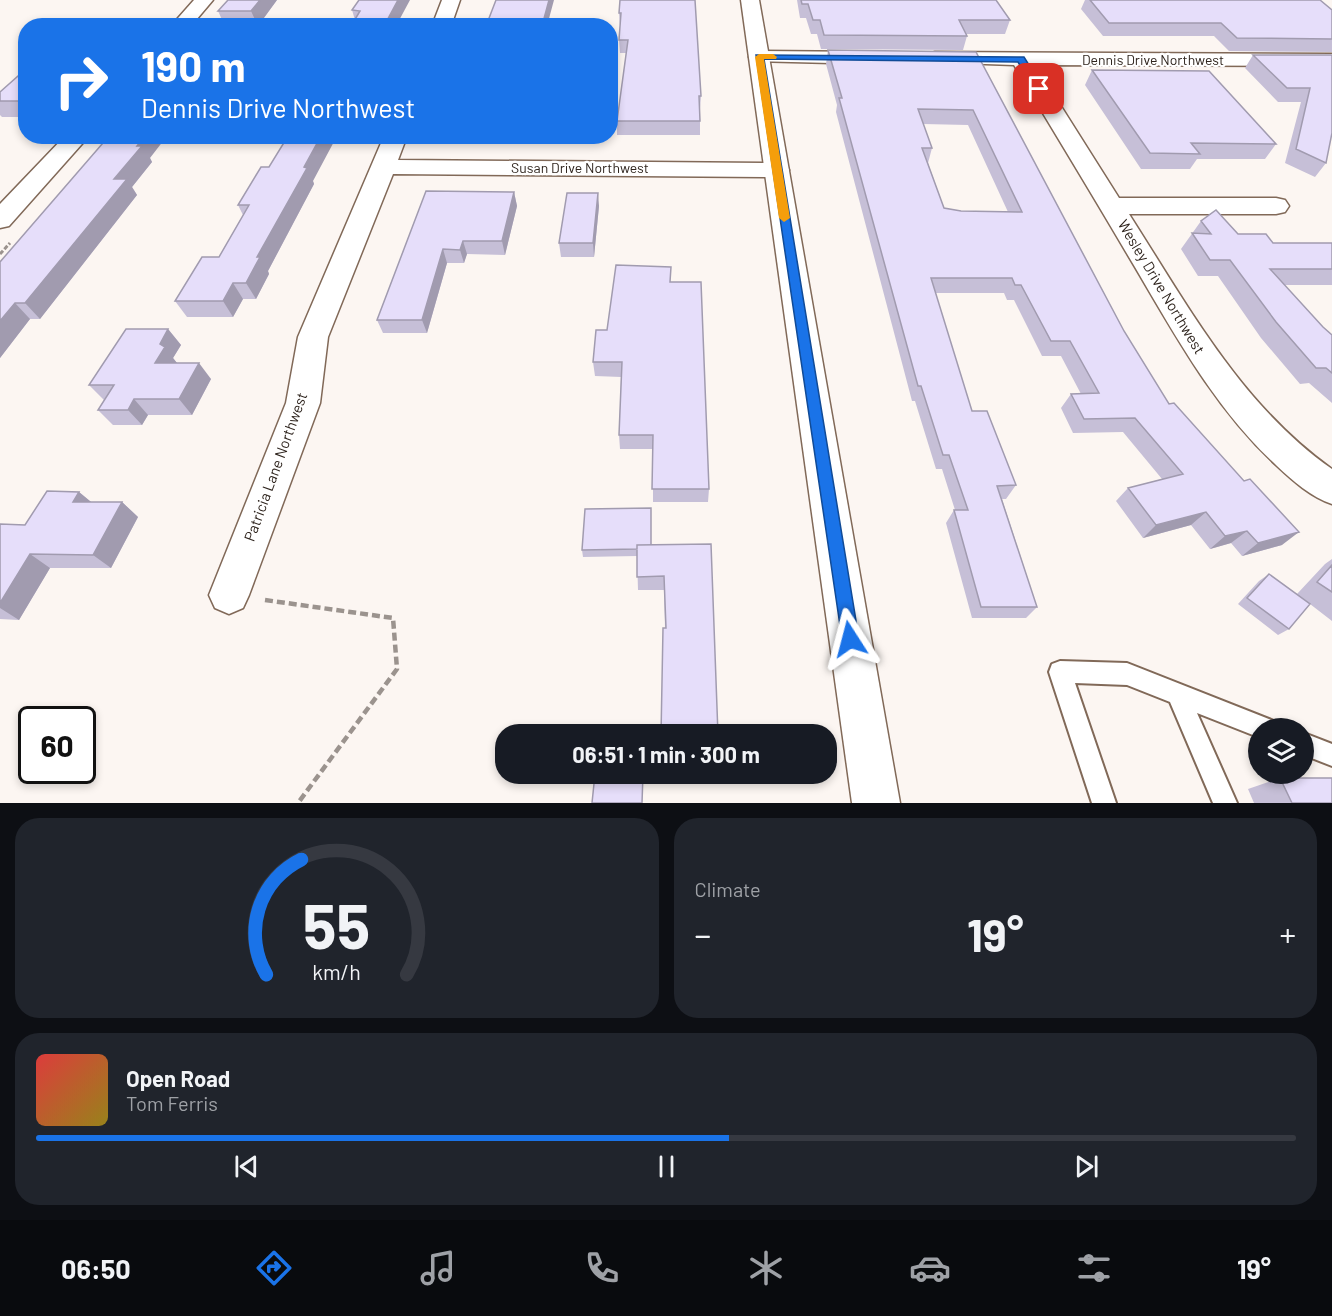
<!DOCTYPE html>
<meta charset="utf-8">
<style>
body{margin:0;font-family:Barlow,sans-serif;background:#20242c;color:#f1f3f6;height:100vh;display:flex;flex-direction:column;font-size:22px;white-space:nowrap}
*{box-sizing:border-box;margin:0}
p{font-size:20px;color:#9ea1a6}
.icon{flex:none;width:33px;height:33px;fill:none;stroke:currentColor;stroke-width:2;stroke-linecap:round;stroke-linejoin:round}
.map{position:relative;height:803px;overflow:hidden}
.sheet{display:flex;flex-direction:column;gap:15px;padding:15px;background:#0d0f14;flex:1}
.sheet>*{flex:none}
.top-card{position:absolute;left:18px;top:18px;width:600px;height:126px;border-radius:24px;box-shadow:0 3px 9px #0003;background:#1a73e8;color:#fff;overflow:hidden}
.controls{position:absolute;left:1248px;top:718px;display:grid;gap:12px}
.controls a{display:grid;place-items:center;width:66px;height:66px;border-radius:50%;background:#171b24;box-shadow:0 3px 9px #0003;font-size:30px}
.speed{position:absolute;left:18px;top:706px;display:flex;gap:12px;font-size:30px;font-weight:700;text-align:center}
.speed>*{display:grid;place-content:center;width:78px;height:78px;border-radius:50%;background:#171b24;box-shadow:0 3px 9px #0003;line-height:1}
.speed .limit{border:3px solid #111;border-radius:9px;background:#fff;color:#111}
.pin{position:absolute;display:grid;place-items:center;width:51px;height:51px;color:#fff;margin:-26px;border-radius:12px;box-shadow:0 3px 9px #0006}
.me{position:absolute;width:66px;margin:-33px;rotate:351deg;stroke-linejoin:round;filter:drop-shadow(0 0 4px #0008)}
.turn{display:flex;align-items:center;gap:21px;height:126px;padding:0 24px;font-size:27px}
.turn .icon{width:78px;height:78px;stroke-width:2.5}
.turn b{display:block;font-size:42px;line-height:51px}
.big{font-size:45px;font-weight:700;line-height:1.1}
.sheet .card{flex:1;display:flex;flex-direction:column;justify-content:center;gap:9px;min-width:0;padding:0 21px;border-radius:24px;background:#20242c}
.sheet .dial{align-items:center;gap:0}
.dial svg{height:156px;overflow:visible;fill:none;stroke:#363941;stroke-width:7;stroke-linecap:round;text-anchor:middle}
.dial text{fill:#f1f3f6;stroke:none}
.song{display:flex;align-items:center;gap:18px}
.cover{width:72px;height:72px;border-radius:9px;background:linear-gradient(135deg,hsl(0 70% 55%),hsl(50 70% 35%))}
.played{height:6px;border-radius:3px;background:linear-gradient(90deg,#1a73e8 55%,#363941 55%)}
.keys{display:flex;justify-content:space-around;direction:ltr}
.heat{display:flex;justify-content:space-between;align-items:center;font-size:33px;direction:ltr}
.sheet .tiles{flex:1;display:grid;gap:15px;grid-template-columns:1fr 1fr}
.card:last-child{grid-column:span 2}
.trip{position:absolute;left:495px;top:724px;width:342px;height:60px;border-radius:24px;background:#171b24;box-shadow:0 3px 9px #0003;font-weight:700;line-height:60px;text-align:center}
.tabs{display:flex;height:96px;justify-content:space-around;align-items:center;background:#090b0e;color:#9ea1a6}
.tabs .icon{width:42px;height:42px}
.tabs .selected{color:#1a73e8}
.tabs b{font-size:27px;color:#f1f3f6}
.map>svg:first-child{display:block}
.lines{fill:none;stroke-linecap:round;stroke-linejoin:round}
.service-casing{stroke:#816958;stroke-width:4}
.minor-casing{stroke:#816958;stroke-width:3}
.primary-casing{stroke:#816958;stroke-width:3}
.path-far1{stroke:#9b938e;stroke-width:3;stroke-dasharray:4.5 2;stroke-linecap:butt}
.path{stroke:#9b938e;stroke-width:4.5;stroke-dasharray:8 4;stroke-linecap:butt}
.service{fill:#fff;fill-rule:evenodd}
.minor{fill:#fff;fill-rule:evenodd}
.primary{fill:#fff;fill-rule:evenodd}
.wall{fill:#c6bfd7;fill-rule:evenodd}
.shaded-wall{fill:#a19baf}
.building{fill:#e6defa;stroke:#a19baf;stroke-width:1.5;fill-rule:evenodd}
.route{fill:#1a73e8;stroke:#114b97;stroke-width:1.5}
.slow{fill:#f59e0b}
.labels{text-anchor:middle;stroke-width:4.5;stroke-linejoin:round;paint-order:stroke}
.far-street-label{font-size:14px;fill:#2f251e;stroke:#fff}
.street-label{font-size:15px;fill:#2f251e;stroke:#fff}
</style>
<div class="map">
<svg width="1332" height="803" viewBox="0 0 1332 803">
<rect width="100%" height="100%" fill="#fcf6f2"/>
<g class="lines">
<defs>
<path id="service" d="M1060 661 1127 663 1274 721 1277 729H1258V737L1197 713 1237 803H1213L1170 702 1127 685 1075 683 1116 803H1092L1049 672 1052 664Z
M1304 733 1332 744V766L1304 755Z"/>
<path id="minor" d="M194 0H213L191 26H171Z
M442 0H460L451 26H432Z
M759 51 871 52 878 54 881 58 878 62 871 64 752 61 749 57 752 53Z
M935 52 1332 54V66L1035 65 1119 198H1276L1285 200 1289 206 1285 212 1276 214H1129C1188 306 1241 405 1332 469V504C1311 497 1293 481 1277 466 1211 405 1171 327 1126 252 1089 189 1051 127 1014 65L928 62 925 58 928 54Z
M65 136H89L9 226 0 228V204Z
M384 136H407L398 160 777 163 786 165 789 170 786 175 777 177 393 174 328 337 320 403 249 595 243 608 229 614 215 608 209 595 286 403 298 337Z"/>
<path id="primary" d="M741 0H759L900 803H852Z"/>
</defs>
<use href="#service" class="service-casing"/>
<use href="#minor" class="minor-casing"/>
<use href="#primary" class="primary-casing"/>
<path class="path-far1" d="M0 254 10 243"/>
<path class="path" d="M265 600 393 618 397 669 298 803"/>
<use href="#service" class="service"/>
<use href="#minor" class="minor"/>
<use href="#primary" class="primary"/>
</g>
<path class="wall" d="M277 0 258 26H225L218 11Z
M359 0 396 26 355 20 352 10Z
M620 0 701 96 700 109V135H617V121L626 53H620L619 40 620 26 619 13Z
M797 0H996L1010 20 1005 34H967V36L963 50 821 49 817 34H811L806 18H800Z
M1085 0H1320L1332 10V52L1229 51 1214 36H1103L1081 9Z
M828 50 976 52 1124 331 1169 404 1282 545 1242 556 1231 543 1210 549 1191 525 1143 538 1116 501 1128 488 1162 479 1123 432 1073 433 1061 408 1071 394H1081L1061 356H1042L1014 300H1007L1004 293H935L972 411 1016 485 1006 499H1002L1037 607 1026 618H972L946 523 954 510H955L942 469H936L915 401H912L836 112 837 105 826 64ZM923 124 968 125 1008 212 961 211 944 208 928 163 932 148Z
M1253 55H1332L1326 163 1315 177 1285 163 1301 102H1278L1245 68Z
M26 69V117H2L0 115V92Z
M1092 70 1276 144 1265 159H1197L1190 169H1141L1085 85Z
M150 158 152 162 132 187 137 195 40 319H30L0 358V262Z
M269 167 313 181 314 184 268 271 269 274 256 299H243L233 317H187L175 301 219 257 243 215 238 205Z
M426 191 514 192 517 206 505 255 467 254 464 263H447L427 333H383L377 320Z
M599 206 594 257H561L559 243Z
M1201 221 1238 234 1273 243H1332V285H1284L1323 327 1332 335V403L1309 383 1300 384 1261 338 1218 276H1198L1181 249Z
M671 282 709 489 708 502H653V449H620L619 435 621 377 595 376 593 362 607 330Z
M168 329 181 345 173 358 177 363 211 379 192 415H148L142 425H113L98 410 104 400 89 385Z
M79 492 91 502H122L138 517 111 568H50L19 620 0 619V524L25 525Z
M711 544 665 628 664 590H638L637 556 583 557 582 550 651 545Z
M1332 559V621L1310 604 1289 629 1278 635 1238 604 1259 581 1269 574 1297 594 1325 564Z
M1280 778 1332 803H1254L1248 789Z"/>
<path class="shaded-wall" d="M260 0H277L258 26 251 11Z
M398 0H410L396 26H384Z
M549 0H554L547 26H542Z
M145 136H167L150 158 152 162 132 187 137 195 40 319 25 303Z
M321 136H337L313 181 314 184 268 271 269 274 256 299 246 283 257 257 304 167Z
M514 192 517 206 505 255 502 241Z
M598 193 599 206 594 257 593 243Z
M463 241 467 254 464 263 460 250Z
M443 249 447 263 427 333 422 320Z
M233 283 243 299 233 317 223 301Z
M15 303 30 319 0 358V321Z
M168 329 181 345 173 358 177 363 168 379 155 363 160 344Z
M199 363 211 379 192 415 179 399Z
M134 399 148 415 142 425 128 410Z
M79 492 96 506 73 502Z
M122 502 138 517 111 568 93 555Z
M1206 512 1191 525 1143 538 1156 525Z
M1247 531 1231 543 1210 549 1225 536Z
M1299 532 1282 545 1242 556 1258 543Z
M30 554 50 568 19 620 0 608V603Z"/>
<path class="building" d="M228 0H260L251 11H218Z
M359 0H398L384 26H351L360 11 352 10Z
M496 0H549L542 26H486Z
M620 0H695L701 96H699L700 121H617L628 40H619L621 13H619Z
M801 0H996L1010 20H959L967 36 824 35 820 20H813L808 4H802Z
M1090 0H1320L1332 10V39L1237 38 1221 23H1109Z
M79 21 84 26H74Z
M828 50 976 52 1124 331 1169 404 1174 403 1244 481 1250 479 1299 532 1258 543 1247 531 1225 536 1206 512 1156 525 1128 488 1183 474 1135 418 1084 419 1071 394 1099 393 1070 341H1051L1021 285H1015L1012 278H931L972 411H987L1016 485 997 486 1037 607H981L954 510H968L949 455H943L921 386H918L839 98H842ZM918 109 973 110 1022 212 961 211 944 208 922 148H932Z
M1253 55H1332V133L1326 163 1296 149 1310 88H1287Z
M26 69V101H0V92Z
M1092 70 1209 71 1276 144 1191 143 1200 154 1150 153Z
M109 136H145L137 146H142L114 179H127L25 303H15L0 321V262Z
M288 136H321L304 167 307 168 257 257H260L246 283H233L223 301H175L202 257H219L249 205H238L261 167H269Z
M426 191 514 192 502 241H463L460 250 443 249 422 320H377Z
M567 193H598L593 243H559Z
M1216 210 1238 234H1266L1273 243H1332V269H1270L1323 327 1332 335V373L1326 368H1316L1276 322 1230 260H1210L1192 233 1211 234 1201 221Z
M616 265 671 267 670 282H701L709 489H652L653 435H619L622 362H593L596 330H607Z
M126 329H168L160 344 165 347 155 363H199L179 399H134L128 410H98L114 385H89Z
M47 491 79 492 73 502H122L93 555 30 554 0 603V524L25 525Z
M651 508V545H637V549L582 550 585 509Z
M711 544 718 735H661L663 628H666L664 576 637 577V545Z
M1332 565V592L1317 582Z
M1269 574 1310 604 1289 629 1247 598Z
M595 774H643L642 803H592Z
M1280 778H1332V803H1292Z"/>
<path class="route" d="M756 55 1021 57H1024L1044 89 1036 91 1018 62 764 59 859 639 857 645 850 647 844 645 842 639Z"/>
<path class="slow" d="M773 54 777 57 776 59H764L790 218 784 222 779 218 755 57 759 54Z"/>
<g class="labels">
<g class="far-street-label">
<text x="1153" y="65">Dennis Drive Northwest</text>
<text x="580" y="173">Susan Drive Northwest</text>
</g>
<g class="street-label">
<text transform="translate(1161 287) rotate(59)" y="5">Wesley Drive Northwest</text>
<text transform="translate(276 467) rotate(-70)" y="5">Patricia Lane Northwest</text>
</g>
</g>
</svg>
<div class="controls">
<a><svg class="icon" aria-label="layers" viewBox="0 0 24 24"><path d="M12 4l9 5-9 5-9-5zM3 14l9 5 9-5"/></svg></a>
</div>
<div class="speed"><div class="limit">60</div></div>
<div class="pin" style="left:1039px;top:89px;background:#d93025"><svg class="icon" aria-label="arrive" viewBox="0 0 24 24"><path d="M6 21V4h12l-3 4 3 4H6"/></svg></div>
<svg class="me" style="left:850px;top:639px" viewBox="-20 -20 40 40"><path d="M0-17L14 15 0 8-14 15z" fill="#1a73e8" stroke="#fff" stroke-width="4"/></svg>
<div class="trip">06:51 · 1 min · 300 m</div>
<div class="top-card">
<div class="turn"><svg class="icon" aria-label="right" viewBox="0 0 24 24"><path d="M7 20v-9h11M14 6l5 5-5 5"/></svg><div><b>190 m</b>Dennis Drive Northwest</div></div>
</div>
</div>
<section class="sheet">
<div class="tiles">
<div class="card dial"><svg viewBox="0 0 100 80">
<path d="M14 69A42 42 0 1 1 86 69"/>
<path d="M14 69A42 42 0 0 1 32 10" stroke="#1a73e8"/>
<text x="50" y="56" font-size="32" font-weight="700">55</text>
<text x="50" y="72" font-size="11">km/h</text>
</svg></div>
<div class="card"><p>Climate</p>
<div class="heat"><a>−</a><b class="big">19°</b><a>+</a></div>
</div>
<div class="card">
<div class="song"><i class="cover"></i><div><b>Open Road</b><p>Tom Ferris</p></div></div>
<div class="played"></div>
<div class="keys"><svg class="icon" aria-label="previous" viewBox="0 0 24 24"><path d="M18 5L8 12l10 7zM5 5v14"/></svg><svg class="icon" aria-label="pause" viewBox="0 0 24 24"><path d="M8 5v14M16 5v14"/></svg><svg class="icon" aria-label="next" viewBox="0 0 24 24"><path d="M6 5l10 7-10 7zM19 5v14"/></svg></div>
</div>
</div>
</section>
<nav class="tabs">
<b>06:50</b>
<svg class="icon selected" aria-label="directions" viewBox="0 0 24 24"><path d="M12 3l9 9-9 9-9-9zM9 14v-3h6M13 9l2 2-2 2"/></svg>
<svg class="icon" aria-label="music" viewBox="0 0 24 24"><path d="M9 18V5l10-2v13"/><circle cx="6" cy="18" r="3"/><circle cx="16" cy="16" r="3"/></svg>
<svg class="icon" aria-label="phone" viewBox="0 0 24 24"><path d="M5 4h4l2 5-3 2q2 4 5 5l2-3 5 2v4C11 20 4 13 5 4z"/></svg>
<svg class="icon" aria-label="climate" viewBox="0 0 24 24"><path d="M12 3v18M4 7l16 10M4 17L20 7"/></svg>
<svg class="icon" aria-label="car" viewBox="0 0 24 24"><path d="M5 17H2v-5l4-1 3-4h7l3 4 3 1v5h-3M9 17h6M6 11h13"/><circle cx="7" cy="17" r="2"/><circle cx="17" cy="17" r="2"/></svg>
<svg class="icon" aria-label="filters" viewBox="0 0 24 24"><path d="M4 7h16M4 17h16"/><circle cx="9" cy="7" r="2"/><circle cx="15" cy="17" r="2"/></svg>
<b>19°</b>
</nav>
